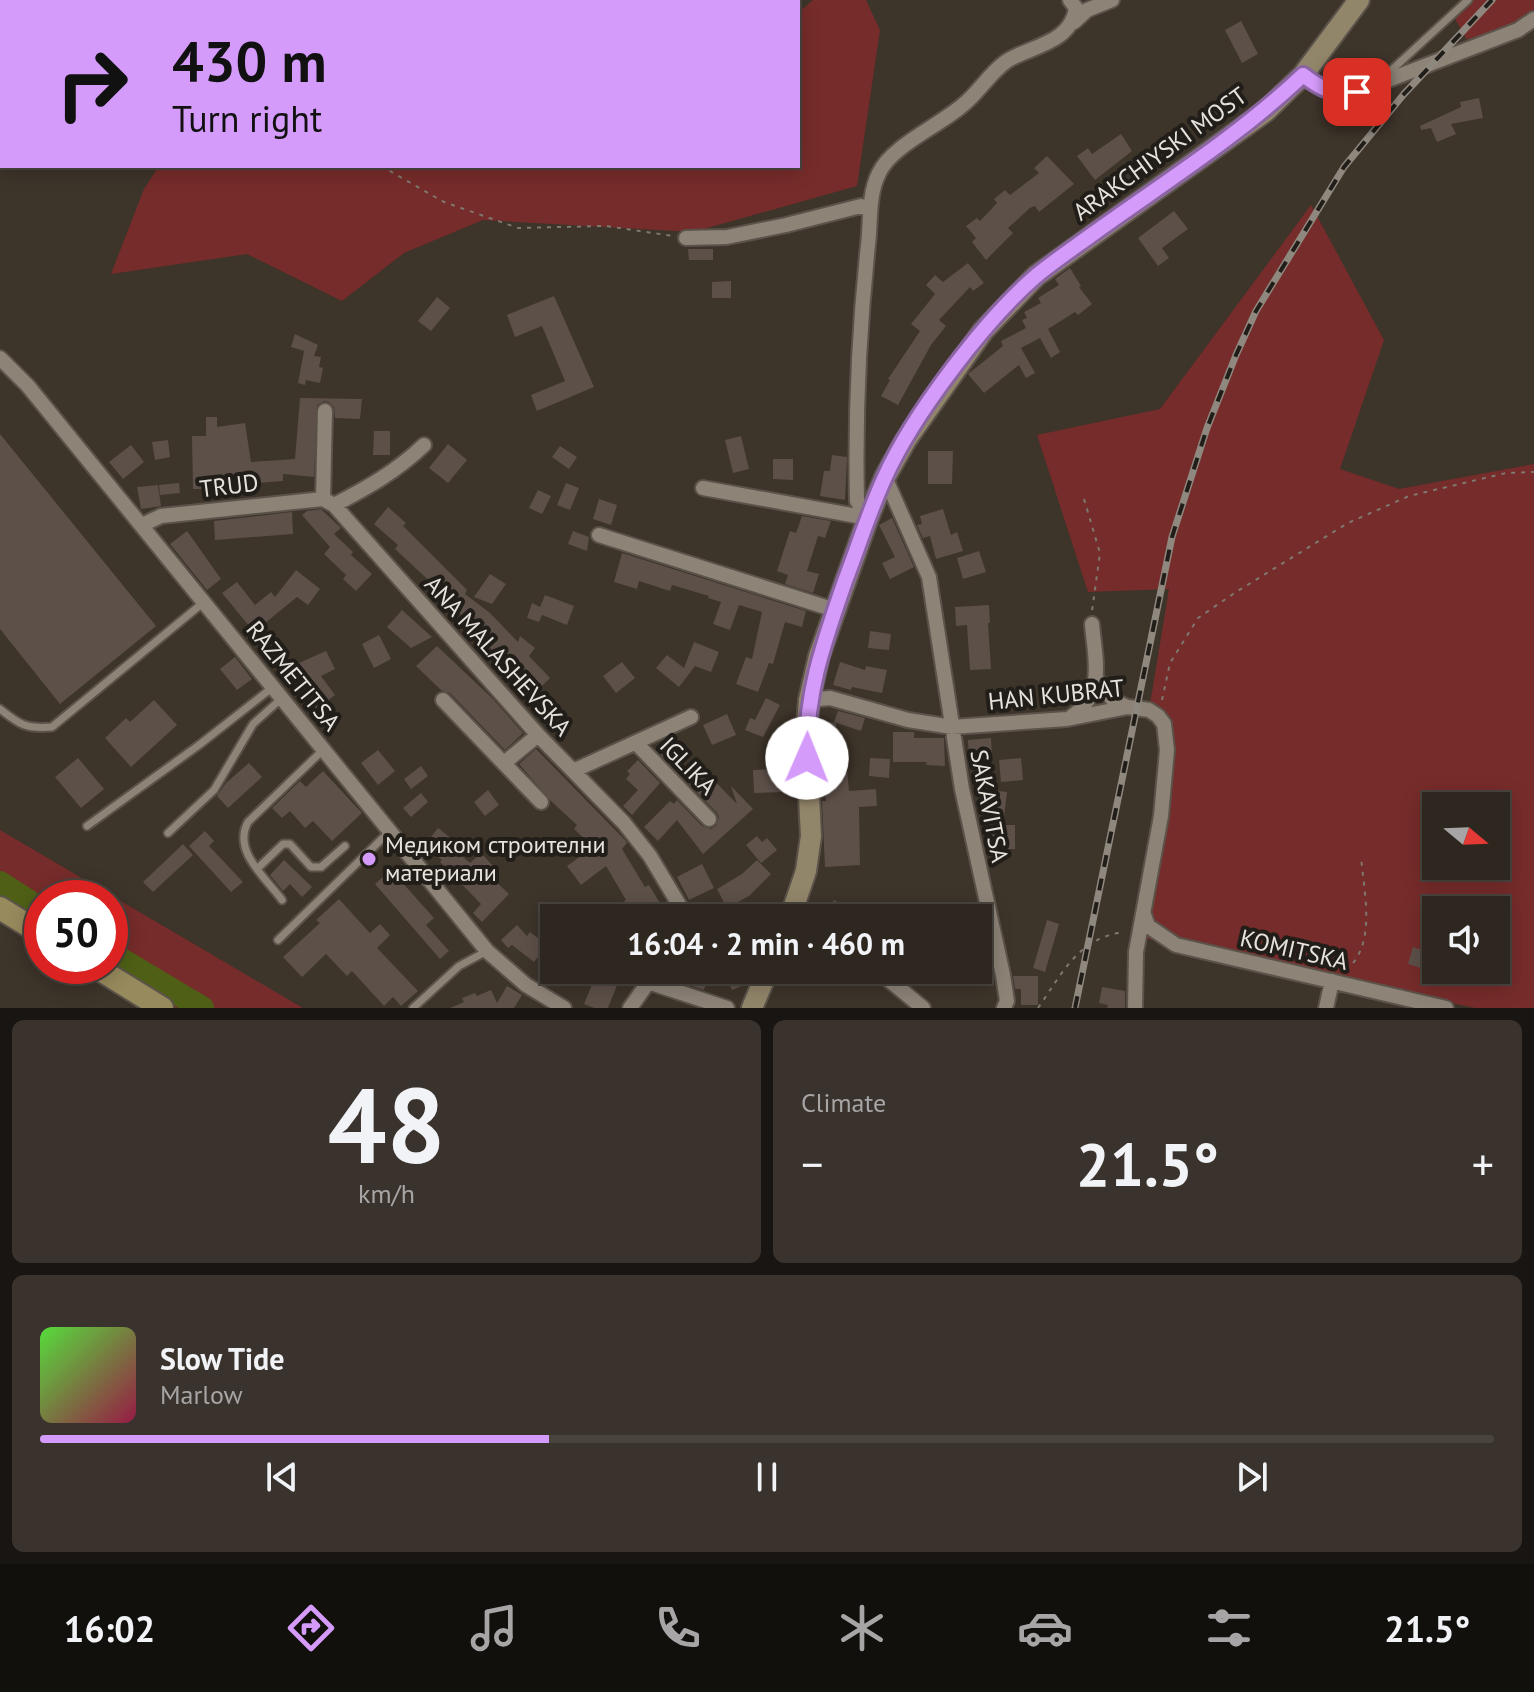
<!DOCTYPE html>
<meta charset="utf-8">
<style>
body{margin:0;font-family:"PT Sans",sans-serif;background:#3a332d;color:#f1f3f6;height:100vh;display:flex;flex-direction:column;font-size:30px;white-space:nowrap}
*{box-sizing:border-box;margin:0}
p{font-size:26px;color:#a7a5a5}
.icon{flex:none;width:44px;height:44px;fill:none;stroke:currentColor;stroke-width:2;stroke-linecap:round;stroke-linejoin:round}
.map{position:relative;height:1008px;overflow:hidden}
.sheet{display:flex;flex-direction:column;gap:12px;padding:12px;background:#191512;flex:1}
.sheet>*{flex:none}
.hud{position:absolute;left:0px;top:0px;width:800px;height:168px;box-shadow:0 4px 20px #0003,0 0 0 2px #49443e;background:#d59bfa;color:#111;overflow:hidden}
.needle{width:52px;rotate:109deg}
.buttons{position:absolute;left:1422px;top:792px;display:grid;gap:16px}
.buttons a{display:grid;place-items:center;width:88px;height:88px;border-radius:0px;background:#2e2720;box-shadow:0 4px 20px #0003,0 0 0 2px #49443e;font-size:40px}
.speed{position:absolute;left:24px;top:880px;display:flex;gap:16px;font-size:40px;font-weight:700;text-align:center}
.speed>*{display:grid;place-content:center;width:104px;height:104px;border-radius:50%;background:#2e2720;box-shadow:0 4px 20px #0003,0 0 0 2px #49443e;line-height:1}
.speed .limit{border:12px solid #d22;background:#fff;color:#111}
.pin{position:absolute;display:grid;place-items:center;width:68px;height:68px;color:#fff;margin:-34px;border-radius:16px;box-shadow:0 4px 12px #0006}
.me{position:absolute;width:88px;margin:-44px;rotate:1deg;stroke-linejoin:round;filter:drop-shadow(0 0 6px #0008)}
.turn{display:flex;align-items:center;gap:28px;height:168px;padding:0 40px;font-size:36px}
.turn .icon{width:104px;height:104px;stroke-width:2.5}
.turn b{display:block;font-size:56px;line-height:68px}
.big{font-size:60px;font-weight:700;line-height:1.1}
.sheet .tile{flex:1;display:flex;flex-direction:column;justify-content:center;gap:12px;min-width:0;padding:0 28px;border-radius:12px;background:#3a332d}
.sheet .dial{align-items:center;gap:0}
.dial b{font-size:104px;line-height:1}
.song{display:flex;align-items:center;gap:24px}
.cover{width:96px;height:96px;border-radius:12px;background:linear-gradient(135deg,hsl(110 70% 55%),hsl(340 70% 35%))}
.played{height:8px;border-radius:4px;background:linear-gradient(90deg,#d59bfa 35%,#49443e 35%)}
.keys{display:flex;justify-content:space-around;direction:ltr}
.heat{display:flex;justify-content:space-between;align-items:center;font-size:44px;direction:ltr}
.sheet .tiles{flex:1;display:grid;gap:12px;grid-template-columns:1fr 1fr}
.tile:last-child{grid-column:span 2}
.trip{position:absolute;left:540px;top:904px;width:452px;height:80px;border-radius:0px;background:#2e2720;box-shadow:0 4px 20px #0003,0 0 0 2px #49443e;font-weight:700;line-height:80px;text-align:center}
.menu{display:flex;height:128px;justify-content:space-around;align-items:center;background:#12100d;color:#a7a5a5}
.menu .icon{width:56px;height:56px}
.menu .on{color:#d59bfa}
.menu b{font-size:36px;color:#f1f3f6}
.map>svg:first-child{display:block}
.green{fill:#762c2a;fill-rule:evenodd}
.lines{fill:none;stroke-linecap:round;stroke-linejoin:round}
.river{stroke:#4f6016;stroke-width:24}
.building{fill:#5d5049}
.service-casing{stroke:#5b534a;stroke-width:11}
.minor-casing{stroke:#5b534a;stroke-width:18}
.secondary-casing{stroke:#5b534a;stroke-width:24}
.primary-casing{stroke:#5b534a;stroke-width:26}
.path{stroke:#7f786f;stroke-width:2;stroke-dasharray:4 6;stroke-linecap:butt}
.service{stroke:#8d8377;stroke-width:7}
.minor{stroke:#8d8377;stroke-width:14}
.secondary{stroke:#92866a;stroke-width:20}
.primary{stroke:#978a5d;stroke-width:22}
.rail-casing{stroke:#8f887f;stroke-width:7}
.rail{stroke:#211d18;stroke-width:4;stroke-dasharray:12;stroke-linecap:butt}
.route-casing{stroke:#8a65a2;stroke-width:20}
.route{stroke:#d59bfa;stroke-width:14}
.poi-dot{fill:#d59bfa;stroke:#211d18;stroke-width:3}
.labels{text-anchor:middle;stroke-width:8;stroke-linejoin:round;paint-order:stroke}
.street-label{font-size:24px;fill:#e7e2db;stroke:#211d18}
.poi-label{font-size:24px;fill:#e7e2db;stroke:#211d18;text-anchor:start}
</style>
<div class="map">
<svg width="1534" height="1008" viewBox="0 0 1534 1008">
<rect width="100%" height="100%" fill="#3d342a"/>
<path class="green" d="M170 0H468L471 2H171Z
M813 0H866L880 30 857 186 693 232 483 220 404 253 342 301 247 254 111 274 144 189 159 166H798V13Z
M1474 0H1534V20L1476 46 1469 38 1467 40 1454 17Z
M1311 205 1384 340 1340 469 1399 489 1534 464V1008H1475L1139 937 1166 736 1149 710 1169 589 1088 592 1037 435 1160 409ZM1436 806H1496V866H1436ZM1436 910H1496V970H1436Z
M0 830 303 1008H161L110 966V898H42V935L0 909Z"/>
<g class="lines">
<path class="river" d="M0 883 42 910
M110 953 202 1008"/>
</g>
<path class="building" d="M1241 21 1258 54 1242 63 1225 30Z
M1479 98 1483 118 1451 124 1456 134 1437 142 1431 128 1421 130 1420 126 1461 107 1460 102Z
M1121 134 1132 151 1095 180 1077 156 1088 148 1092 154Z
M1047 156 1074 184 1039 212 1035 206 1030 208 1008 228 1013 233 986 260 972 242 976 238 966 226 977 218 980 221 997 203 994 199 1005 190 1010 195 1039 173 1034 168Z
M1174 211 1188 229 1162 248 1169 258 1158 266 1138 238Z
M688 249H713V260H689Z
M968 263 984 283 973 291 970 287 939 320 946 326 931 345 898 405 881 396 890 380 888 379 920 331 911 324 935 294 926 285 935 275 943 282Z
M1070 268 1081 286 1079 287 1092 304 1078 315 1075 312 1048 329 1060 352 1051 358 1040 338 1021 348 1035 373 1026 378 1019 365 984 393 968 374 1003 346 1001 341 1026 328 1022 320 1027 318 1024 312 1041 303 1038 298 1059 285 1055 279Z
M731 281V298H712V282Z
M554 296 594 387 537 411 531 395 565 381 542 326 515 337 507 315Z
M437 297 450 308 431 331 418 321Z
M295 334 318 345 314 356 321 357 319 367 323 368 320 383 306 380 305 385 298 383 304 351 291 347Z
M300 398 362 399 360 419 335 418 334 407 329 402 324 401 317 405 314 477 283 474V481L221 486 222 489H193L192 436H206V417H217V427L245 423 251 462 295 459Z
M374 431H390V455H373Z
M0 434 156 626 60 704 0 629Z
M741 436 749 469 733 473 725 440Z
M168 440 170 457 155 460 152 442Z
M448 444 467 460 448 483 429 468Z
M131 445 144 462 123 479 109 462Z
M560 446 577 457 569 469 552 457Z
M928 451H953L952 484H928Z
M832 455 847 457 845 500 820 496 824 471H830Z
M773 459H793V480L773 479Z
M179 483 180 493 160 495 159 485Z
M566 483 579 488 570 510 557 505Z
M158 485 161 506 141 509 137 487Z
M538 490 551 496 542 514 529 508Z
M599 499 617 505 611 525 593 519Z
M388 507 406 523 403 526 467 590 465 594 490 613 518 642 520 636 535 648 529 656 550 678 534 694 519 679 522 676 500 659 438 589 395 549 398 545 374 524Z
M321 509 341 528 334 534 353 552 351 555 372 574 356 591 343 579 346 575 324 554 330 547 302 515 307 511Z
M943 509 951 535 957 532 963 551 936 559 930 536 923 538 917 525 922 524 920 516Z
M292 512 293 534 215 540 214 521Z
M802 516 831 521 825 538 818 536 807 571 819 574 813 593 785 584 788 575 777 571 790 531 796 533Z
M892 518 914 567 890 579 882 563 895 557 879 525Z
M187 531 221 579 207 590 170 544Z
M573 531 589 537 587 551 568 544Z
M979 551 986 572 963 579 957 558Z
M622 553 806 611 802 627 785 622 773 664 769 663 758 692 736 684 746 657 752 659 762 612 739 605 730 630 713 624 721 602 708 598 709 596 672 585 670 591 639 581 637 589 614 582Z
M296 570 320 589 308 605 297 597 254 632 222 593 237 582 255 605 271 592 275 597Z
M490 574 506 584 492 604 474 597Z
M545 595 574 606 567 625 542 615 539 622 527 618 532 603 540 607Z
M989 605 990 623H988L991 669 970 670 967 625 956 626 955 607Z
M402 610 432 637 411 648 387 627Z
M870 631 891 634 889 650 868 648Z
M379 635 391 659 374 668 362 644Z
M694 642 719 652 711 672 695 666 679 687 656 668 667 655 684 668Z
M437 646 493 699 523 733 505 750 450 693 441 690 416 666Z
M326 651 335 669 321 676 335 695 316 709 304 693 310 688 299 663Z
M235 657 252 679 237 690 220 669Z
M622 662 635 678 616 693 603 676Z
M840 662 865 670 866 666 887 670 882 693 852 687 851 690 833 685Z
M766 698 780 705 763 737 745 730 750 718 755 720Z
M154 700 177 725 131 767 105 738 126 718 130 722Z
M838 711 865 718 861 731 834 722Z
M727 714 736 735 712 745 703 725Z
M820 721 836 723V771L847 769 849 791 876 789 877 806 859 807 860 865 825 867 822 801H826L820 762Z
M893 732H914V738H944L945 766 926 765 927 762H893Z
M675 737 690 751 674 768 660 754Z
M991 738 992 758 969 760 968 740Z
M787 739 790 757 783 758 784 792 754 793 753 770 772 769 768 742Z
M536 749 625 840 627 843 622 849 645 887 649 885 669 918H628L619 905 626 900 606 866 581 885 567 866 593 847 574 829 577 825 551 801 519 764Z
M378 750 395 771 378 785 361 763Z
M78 758 104 789 81 808 55 777Z
M870 758 890 759 889 778 869 776Z
M1021 758 1023 780 1001 782 999 760Z
M638 760 660 783 632 815 623 806 638 790 626 779 630 774 627 771Z
M249 763 262 777 228 808 217 796 226 783Z
M421 766 428 776 411 789 404 779Z
M703 769 737 804 731 786 753 809 703 854 677 820 658 841 644 827 670 801 674 804 677 800 702 826 711 829 716 826 719 817 717 813 688 783Z
M323 771 362 813 332 841 313 821 305 828 290 811 282 818 272 808 300 781 306 787Z
M982 789 1007 792 1003 825H1015V849H989V810L980 809Z
M488 790 499 805 485 816 474 802Z
M421 793 428 802 411 817 403 808Z
M438 828 452 839 448 844 470 863 481 853 495 868 489 875 509 894 482 922 473 913 481 904 440 862 442 860 424 846Z
M205 831 214 841 209 846 243 882 231 892 189 846Z
M757 836 762 842 767 838 777 850 761 863 746 845Z
M183 844 193 855 153 892 143 882Z
M284 860 312 887 302 897 290 884 283 891 270 875Z
M757 860 771 874 749 896 727 908 717 889 742 874Z
M702 864 714 888 689 900 677 877Z
M391 870 434 918 426 925 449 951 440 959 375 884Z
M339 899 370 933 380 924 390 935 377 948 418 991 401 1006 393 997 384 1006 352 971 347 976 326 954 302 977 283 957 320 923 316 920Z
M834 900 861 918H822Z
M1047 920 1059 924 1045 972 1033 968Z
M517 925 527 936 530 932 547 945 534 962 512 945 508 948 501 940Z
M1413 947 1429 952 1424 969 1408 964Z
M598 970H623L608 1008H594L584 1004Z
M723 970H748L751 976 749 983 732 990Z
M682 972 707 979 704 990 679 982Z
M1013 976H1038V1005H1021V989H1015Z
M507 986 522 995 514 1008H450L464 1002 462 998 475 993 477 996 491 990 497 1003Z
M1102 987 1125 991V1008H1107L1108 1005 1099 1003Z"/>
<g class="lines">
<defs>
<path id="service" d="M1384 77 1468 0
M0 709C20 725 26 729 52 727L204 602
M87 826 199 745 273 687
M168 833 214 790 253 724 282 698
M258 868 283 844H290L311 867H321L345 846
M282 900C266 878 232 851 248 822L324 749
M278 940 390 831
M413 1008 459 966 487 951"/>
<path id="minor" d="M1074 22 1087 10 1112 0
M1303 75C1321 89 1335 96 1357 92L1518 30 1534 19
M686 238 727 237 786 225 861 206 870 210
M0 358 28 386 487 951 526 985 564 1008
M325 411 323 499 334 505 538 735 624 823 650 856 687 918
M885 477 929 577 962 789 1003 975 1007 1001 1004 1008
M703 488 868 518 857 501C855 415 859 330 868 245 871 220 868 195 879 173 892 145 941 125 964 104 980 91 994 67 1012 58 1037 45 1071 41 1076 8L1070 0
M334 505C367 488 397 471 424 445
M142 525 161 516 323 499
M599 535 835 610
M1096 678 1113 700 1127 707
M443 700 541 802
M809 700 830 698 908 720 952 727 1067 719 1128 707 1149 710 1158 716 1164 724 1167 750 1161 816 1136 952 1135 1008
M1071 717C1106 693 1095 660 1092 624
M636 743 709 819
M504 763 538 735
M573 771 691 717
M1144 915 1148 926 1176 945 1446 1008
M877 970 923 1008
M648 982 727 1008
M630 1008 657 970
M1326 1008 1332 981"/>
<path id="secondary" d="M790 918 806 871 811 836 806 736 809 700 819 656 868 518 885 477 906 440 983 331 1036 276 1266 111 1303 75 1359 0
M752 1008 768 970"/>
<path id="primary" d="M0 908 42 934
M94 966 162 1008"/>
</defs>
<use href="#service" class="service-casing"/>
<use href="#minor" class="minor-casing"/>
<use href="#secondary" class="secondary-casing"/>
<use href="#primary" class="primary-casing"/>
<path class="path" d="M177 0 178 2
M381 166 444 202 518 228 606 226 673 236
M1084 499 1100 553 1092 611
M1162 700 1170 663 1198 618 1236 592 1348 523 1409 496 1506 473 1534 472
M1346 970C1377 945 1364 893 1361 857
M1038 1008C1062 974 1077 939 1123 932"/>
<use href="#service" class="service"/>
<use href="#minor" class="minor"/>
<use href="#secondary" class="secondary"/>
<use href="#primary" class="primary"/>
<defs>
<path id="rail" d="M1075 1008 1172 537 1207 428 1236 355 1256 311 1344 167 1404 94 1492 0"/>
</defs>
<use href="#rail" class="rail-casing"/>
<use href="#rail" class="rail"/>
</g>
<g class="lines">
<defs>
<path id="route" d="M807 758C805 693 824 642 845 581 858 547 869 512 884 479 912 416 984 321 1036 276 1053 262 1072 249 1090 236 1162 184 1239 136 1303 75 1321 89 1335 96 1357 92"/>
</defs>
<use href="#route" class="route-casing"/>
<use href="#route" class="route"/>
</g>
<circle class="poi-dot" cx="369" cy="859" r="8"/>
<g class="labels">
<g class="street-label">
<text transform="translate(1160 154) rotate(-36)" y="8">ARAKCHIYSKI MOST</text>
<text transform="translate(229 486) rotate(-7)" y="8">TRUD</text>
<text transform="translate(498 656) rotate(48)" y="8">ANA MALASHEVSKA</text>
<text transform="translate(293 676) rotate(51)" y="8">RAZMETITSA</text>
<text transform="translate(1056 695) rotate(-6)" y="8">HAN KUBRAT</text>
<text transform="translate(688 766) rotate(46)" y="8">IGLIKA</text>
<text transform="translate(989 806) rotate(79)" y="8">SAKAVITSA</text>
<text transform="translate(1294 950) rotate(13)" y="8">KOMITSKA</text>
</g>
<g class="poi-label">
<text x="385" y="853">Медиком строителни<tspan x="385" dy="28">материали</tspan></text>
</g>
</g>
</svg>
<div class="buttons">
<a><svg class="needle" viewBox="-14 -14 28 28"><path d="M0-13l5 13h-10z" fill="#e53935"/><path d="M0 13l5-13h-10z" fill="#a7a5a5"/></svg></a>
<a><svg class="icon" aria-label="sound" viewBox="0 0 24 24"><path d="M4 9h4l5-4v14l-5-4H4zM17 9q2 3 0 6"/></svg></a>
</div>
<div class="speed"><div class="limit">50</div></div>
<div class="pin" style="left:1357px;top:92px;background:#d93025"><svg class="icon" aria-label="arrive" viewBox="0 0 24 24"><path d="M6 21V4h12l-3 4 3 4H6"/></svg></div>
<svg class="me" style="left:807px;top:758px" viewBox="-20 -20 40 40"><circle r="19" fill="#fff"/><path d="M0-13L10 11 0 6-10 11z" fill="#d59bfa"/></svg>
<div class="trip">16:04 · 2 min · 460 m</div>
<div class="hud">
<div class="turn"><svg class="icon" aria-label="right" viewBox="0 0 24 24"><path d="M7 20v-9h11M14 6l5 5-5 5"/></svg><div><b>430 m</b>Turn right</div></div>
</div>
</div>
<section class="sheet">
<div class="tiles">
<div class="tile dial"><b>48</b><p>km/h</p></div>
<div class="tile"><p>Climate</p>
<div class="heat"><a>−</a><b class="big">21.5°</b><a>+</a></div>
</div>
<div class="tile">
<div class="song"><i class="cover"></i><div><b>Slow Tide</b><p>Marlow</p></div></div>
<div class="played"></div>
<div class="keys"><svg class="icon" aria-label="previous" viewBox="0 0 24 24"><path d="M18 5L8 12l10 7zM5 5v14"/></svg><svg class="icon" aria-label="pause" viewBox="0 0 24 24"><path d="M8 5v14M16 5v14"/></svg><svg class="icon" aria-label="next" viewBox="0 0 24 24"><path d="M6 5l10 7-10 7zM19 5v14"/></svg></div>
</div>
</div>
</section>
<nav class="menu">
<b>16:02</b>
<svg class="icon on" aria-label="directions" viewBox="0 0 24 24"><path d="M12 3l9 9-9 9-9-9zM9 14v-3h6M13 9l2 2-2 2"/></svg>
<svg class="icon" aria-label="music" viewBox="0 0 24 24"><path d="M9 18V5l10-2v13"/><circle cx="6" cy="18" r="3"/><circle cx="16" cy="16" r="3"/></svg>
<svg class="icon" aria-label="phone" viewBox="0 0 24 24"><path d="M5 4h4l2 5-3 2q2 4 5 5l2-3 5 2v4C11 20 4 13 5 4z"/></svg>
<svg class="icon" aria-label="climate" viewBox="0 0 24 24"><path d="M12 3v18M4 7l16 10M4 17L20 7"/></svg>
<svg class="icon" aria-label="car" viewBox="0 0 24 24"><path d="M5 17H2v-5l4-1 3-4h7l3 4 3 1v5h-3M9 17h6M6 11h13"/><circle cx="7" cy="17" r="2"/><circle cx="17" cy="17" r="2"/></svg>
<svg class="icon" aria-label="filters" viewBox="0 0 24 24"><path d="M4 7h16M4 17h16"/><circle cx="9" cy="7" r="2"/><circle cx="15" cy="17" r="2"/></svg>
<b>21.5°</b>
</nav>
